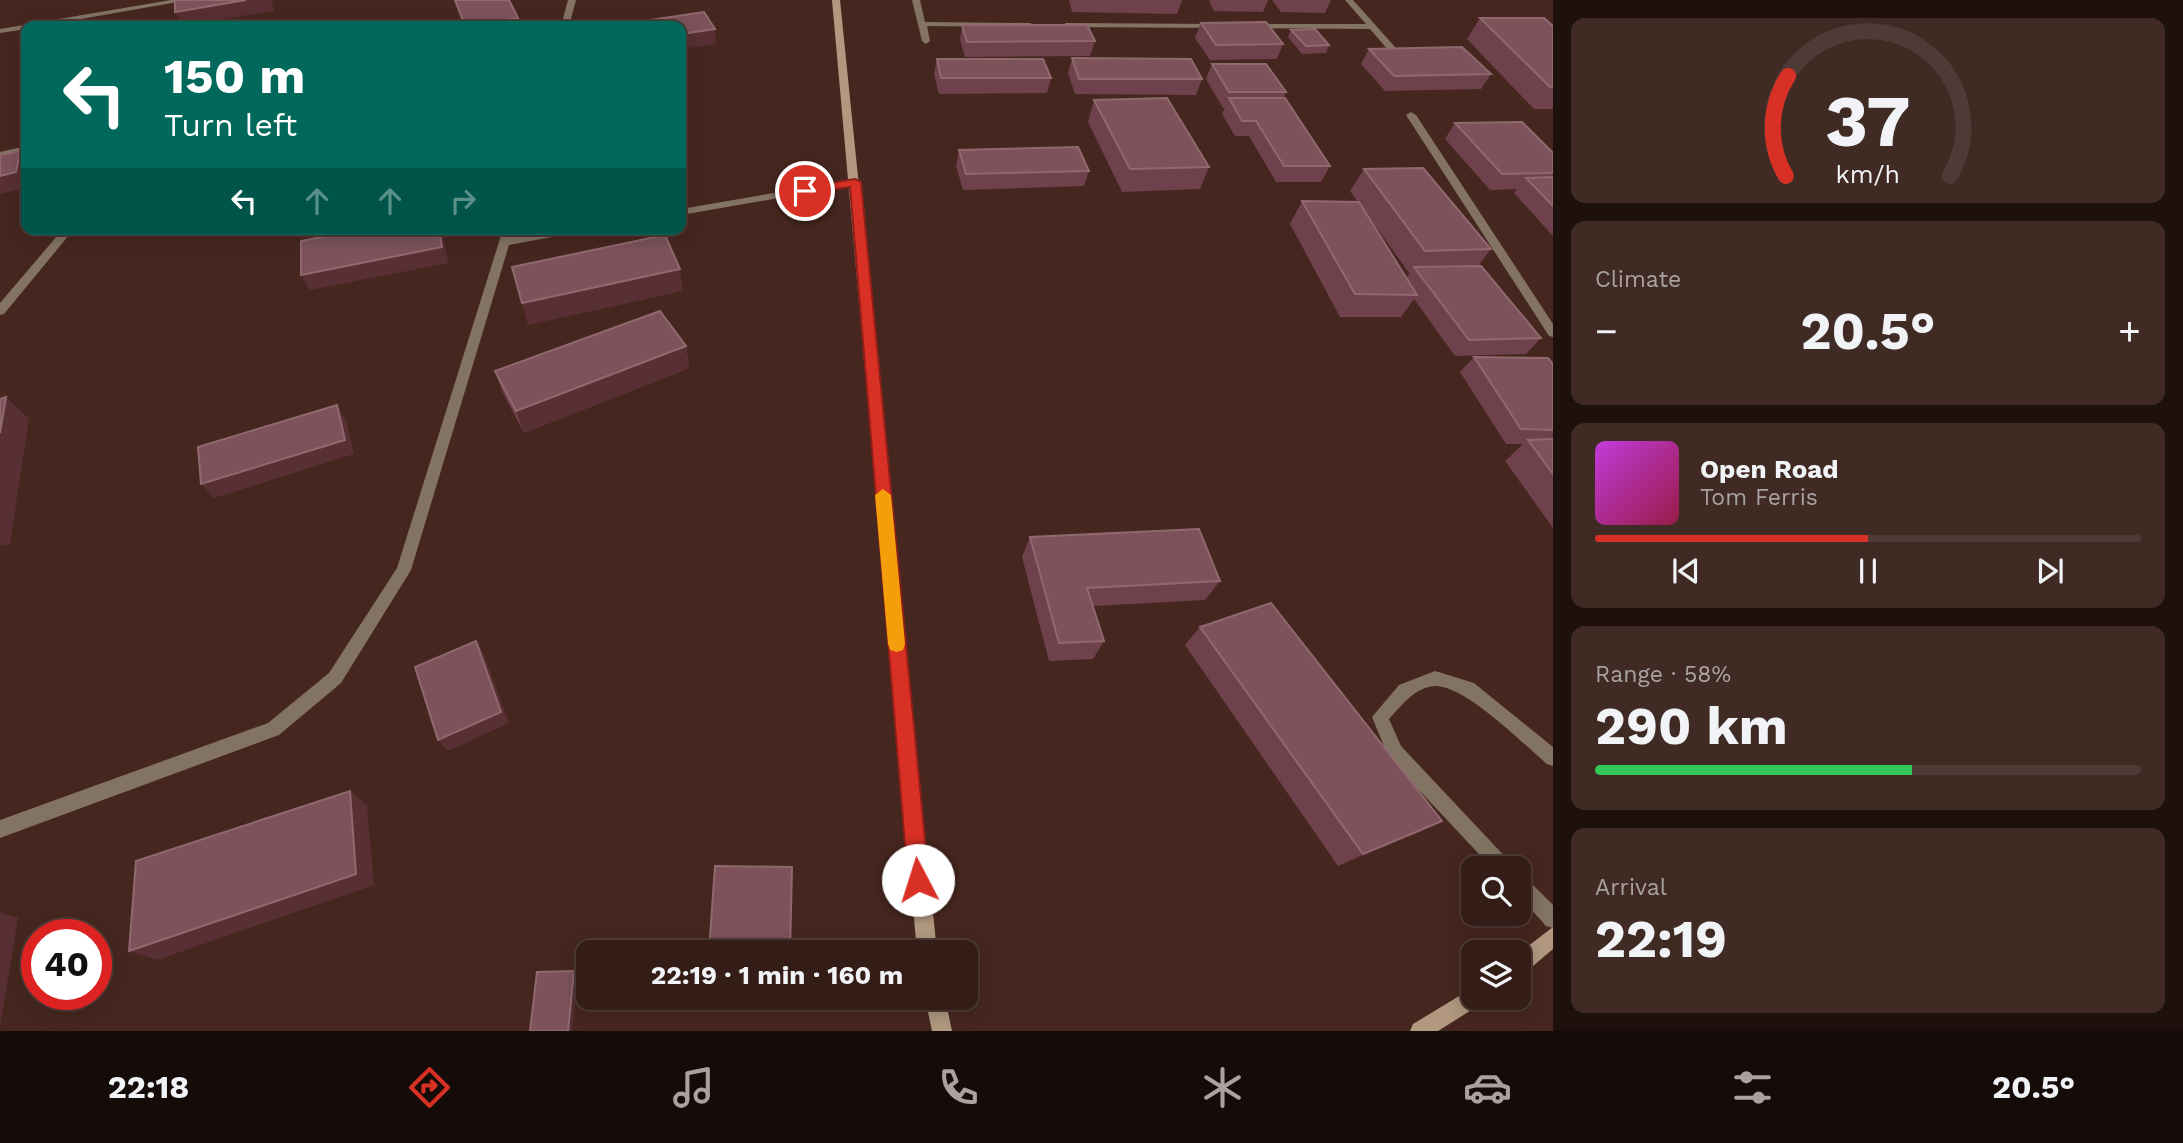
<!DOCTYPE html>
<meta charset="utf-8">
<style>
body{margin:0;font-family:"Work Sans",sans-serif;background:#3f2a24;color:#f1f3f6;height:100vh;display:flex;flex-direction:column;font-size:26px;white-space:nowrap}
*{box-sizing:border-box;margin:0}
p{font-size:23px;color:#a9a2a1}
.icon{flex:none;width:38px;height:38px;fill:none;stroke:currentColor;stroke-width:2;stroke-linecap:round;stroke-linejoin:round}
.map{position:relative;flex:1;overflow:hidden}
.sheet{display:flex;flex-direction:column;gap:18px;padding:18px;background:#1d100d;width:630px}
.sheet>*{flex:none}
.guide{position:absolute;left:21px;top:21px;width:665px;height:214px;border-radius:14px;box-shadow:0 4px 18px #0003,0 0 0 2px #4e3b36;background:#00695c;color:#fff;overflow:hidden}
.buttons{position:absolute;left:1461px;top:856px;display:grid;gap:14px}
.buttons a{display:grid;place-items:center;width:70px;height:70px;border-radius:14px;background:#341d17;box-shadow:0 4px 18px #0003,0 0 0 2px #4e3b36;font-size:35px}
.speed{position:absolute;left:21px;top:919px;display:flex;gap:14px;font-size:35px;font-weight:700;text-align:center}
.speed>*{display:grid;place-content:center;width:91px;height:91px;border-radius:50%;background:#341d17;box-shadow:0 4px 18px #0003,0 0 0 2px #4e3b36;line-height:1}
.speed .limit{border:10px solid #d22;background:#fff;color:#111}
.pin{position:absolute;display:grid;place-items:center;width:60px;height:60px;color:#fff;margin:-30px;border:4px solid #fff;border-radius:50%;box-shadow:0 2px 7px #0007}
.me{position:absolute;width:77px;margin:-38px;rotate:355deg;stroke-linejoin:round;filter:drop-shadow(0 0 5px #0008)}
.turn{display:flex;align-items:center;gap:24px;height:147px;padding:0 28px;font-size:32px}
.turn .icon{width:91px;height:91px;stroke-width:2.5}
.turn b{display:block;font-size:49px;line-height:60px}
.lanes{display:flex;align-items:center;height:66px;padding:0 28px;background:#0003;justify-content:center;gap:35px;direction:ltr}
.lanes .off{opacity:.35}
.big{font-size:52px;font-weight:700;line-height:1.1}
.sheet .card{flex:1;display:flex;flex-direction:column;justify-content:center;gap:10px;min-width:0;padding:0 24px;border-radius:14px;background:#3f2a24}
.sheet .dial{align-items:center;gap:0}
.dial svg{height:182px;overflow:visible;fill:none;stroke:#4e3b36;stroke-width:7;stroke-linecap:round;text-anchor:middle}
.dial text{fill:#f1f3f6;stroke:none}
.song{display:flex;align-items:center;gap:21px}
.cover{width:84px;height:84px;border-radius:10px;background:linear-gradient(135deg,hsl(290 70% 55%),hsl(340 70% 35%))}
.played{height:7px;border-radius:4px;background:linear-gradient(90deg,#d93025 50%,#4e3b36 50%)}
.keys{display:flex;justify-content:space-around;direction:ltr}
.heat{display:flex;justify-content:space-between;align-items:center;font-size:38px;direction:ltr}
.charge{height:10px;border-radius:5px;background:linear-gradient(90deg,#34c759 58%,#4e3b36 0)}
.trip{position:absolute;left:576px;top:940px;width:402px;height:70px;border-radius:14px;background:#341d17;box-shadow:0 4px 18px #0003,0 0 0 2px #4e3b36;font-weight:700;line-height:70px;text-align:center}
.menu{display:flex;height:112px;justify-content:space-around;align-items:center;background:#150c09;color:#a9a2a1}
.menu .icon{width:49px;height:49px}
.menu .active{color:#d93025}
.menu b{font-size:32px;color:#f1f3f6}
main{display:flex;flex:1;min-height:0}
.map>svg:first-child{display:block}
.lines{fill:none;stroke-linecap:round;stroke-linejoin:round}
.lane{fill:#837363;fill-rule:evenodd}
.street{fill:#837363;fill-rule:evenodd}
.secondary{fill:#b1987f;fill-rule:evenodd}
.wall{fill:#6e414c;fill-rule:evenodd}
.shaded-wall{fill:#582f33}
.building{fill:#7d525b;stroke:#90696f;stroke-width:2}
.route{fill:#d93025;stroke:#8d1f18;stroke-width:2}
.slow{fill:#f59e0b}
</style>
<main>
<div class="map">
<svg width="1553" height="1031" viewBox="0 0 1553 1031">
<rect width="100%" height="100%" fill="#46271f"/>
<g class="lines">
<path class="lane" d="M1435 671 1474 683 1553 747V766L1547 764C1522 743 1468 688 1437 686 1417 685 1401 706 1389 719L1401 746 1510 862 1513 868H1492L1389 758 1372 717 1399 685Z
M1519 874 1525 877 1553 905V928L1546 926 1519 896Z"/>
<path class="street" d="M171 0H189L41 26H26V29L0 33V29Z
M568 0H576L569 26H561Z
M912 0H920L925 22 1030 23 1034 25 1030 27 927 26 930 41 926 44 922 41Z
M1345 0H1353L1395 47V51H1389L1370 29 1250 28 1246 26 1250 24H1366Z
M1068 23 1219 24 1223 26 1219 28 1065 27V23Z
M1411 112 1416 115 1553 324V337L1549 336 1406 115Z
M26 146V152L0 158V152Z
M855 179 859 180V184L681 215V209Z
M63 229H74L4 314 0 315V303Z
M503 229H513L511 237 559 229H584L579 232 509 245 411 570 341 683 279 735 0 838V820L268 723 329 673 397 568Z"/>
<path class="secondary" d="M832 0H840L937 952H917Z
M1553 927V949L1526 972 1519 975V953Z
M1474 987V998H1484L1481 1004 1438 1031H1410L1413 1024Z
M925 998H945L952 1031H932Z"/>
</g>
<path class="wall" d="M454 0H509L520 26H464Z
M1069 0H1182L1177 14 1072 12Z
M1209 0H1268L1263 12 1214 11Z
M1272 0H1331L1325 13 1281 12Z
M1480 18 1553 26V109H1534L1467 39Z
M1201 23 1283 44 1277 59 1210 60 1195 38Z
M962 25 1095 41 1090 56 965 57 960 40Z
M1291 30 1329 45 1326 53 1302 54 1288 37Z
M1369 49 1491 74 1481 89 1385 91 1361 64Z
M1072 58 1202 79 1196 95 1075 94 1068 73Z
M937 59 1051 78 1047 93 939 94 934 74Z
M1212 64 1286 92 1283 98 1330 166 1321 182H1276L1249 136H1235L1222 114 1225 108H1223L1206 79Z
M1094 100 1209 167 1200 189 1122 192 1088 122Z
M1455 123 1553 153V236L1514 193 1517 189 1490 190 1445 139Z
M959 150 1089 171 1084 186 963 190 956 166Z
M1364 169 1491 249 1478 266 1541 338 1526 354 1455 356 1414 299 1401 317H1340L1290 224 1302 201 1358 202 1350 191ZM1361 206 1409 273H1410L1406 278Z
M686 346 689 368 524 433 503 393 495 371Z
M1474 357 1553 364V528L1505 461 1523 444H1506L1460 372Z
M1030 537 1220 581 1205 600 1093 606 1104 641 1093 659 1049 661 1022 557Z
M1200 627 1442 821 1415 834 1338 866 1185 645Z
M706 998H789V1006L708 1003Z"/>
<path class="shaded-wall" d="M246 0H272L274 11 184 26H183L175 12Z
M518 18 520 26H467Z
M715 29 716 44 681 49V34Z
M20 151 26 159V188L0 194V176Z
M439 229H442L448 263 310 290 301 275Z
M680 269 683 291 528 325 522 303Z
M686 346 689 368 524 433 516 411Z
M6 397 29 419 10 544 0 546V433Z
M337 405 346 420 354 454 214 498 201 484Z
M476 641 484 654 509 723 448 751 438 740Z
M350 791 367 805 374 885 157 960 129 951Z
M1442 821 1415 834 1338 866 1363 854Z
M0 913 18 918 0 1027Z
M574 971 578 974 572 1031H568Z"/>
<path class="building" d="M175 0H246L175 12Z
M455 0H509L518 18 465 26Z
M704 12 715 29 681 34V26H609Z
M1480 18H1544L1553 26V87H1550Z
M1266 22 1283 44 1216 45 1201 23Z
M370 23 372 26H357Z
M962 25H1087L1095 41 967 42Z
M1315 29 1329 45 1306 46 1291 30Z
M1462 47 1491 74 1394 76 1369 49Z
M1072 58 1191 59 1202 79H1079Z
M937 59H1043L1051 78H941Z
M1212 64H1266L1286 92H1229Z
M1167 98 1209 167 1130 169 1094 100Z
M1229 98H1285L1330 166H1284L1256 121H1242Z
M1522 122 1553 153V173L1502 174 1455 123Z
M1078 147 1089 171 966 174 959 150Z
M20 151 16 172 0 176V155Z
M1423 168 1491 249 1425 251 1364 169Z
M1553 177V206L1526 178Z
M1302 201 1359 202 1417 295 1355 294Z
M363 229H439L442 247 301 275V241Z
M665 235 680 269 522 303 512 267Z
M1481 266 1541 338 1469 340 1414 267Z
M660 311 686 346 516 411 495 371Z
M1474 357 1548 358 1553 364V430L1521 429Z
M6 397 0 433V399Z
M337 405 345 440 201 484 198 447Z
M1553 439V474L1528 440Z
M1199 529 1220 581 1087 588 1104 641 1059 643 1030 537Z
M1271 603 1442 821 1363 854 1200 627Z
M476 641 501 712 438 740 415 667Z
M350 791 356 874 129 951 136 861Z
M715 866 792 867 790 952H709Z
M574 971 568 1031H530L537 972Z
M706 998H789V1001Z"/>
<path class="route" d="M855 179 861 182 929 880 926 887 918 890 911 887 908 880 850 187 805 194 800 191 805 187Z"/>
<path class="slow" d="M883 489 891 495 905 644 903 650 897 652 890 650 888 644 875 495Z"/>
</svg>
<div class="buttons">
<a><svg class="icon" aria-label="search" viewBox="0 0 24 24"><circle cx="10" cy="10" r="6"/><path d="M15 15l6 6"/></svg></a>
<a><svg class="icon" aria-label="layers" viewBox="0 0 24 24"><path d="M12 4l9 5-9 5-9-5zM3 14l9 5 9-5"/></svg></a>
</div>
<div class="speed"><div class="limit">40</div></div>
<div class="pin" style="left:805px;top:191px;background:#d93025"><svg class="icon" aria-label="arrive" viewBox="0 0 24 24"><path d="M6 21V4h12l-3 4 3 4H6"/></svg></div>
<svg class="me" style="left:918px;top:880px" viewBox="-20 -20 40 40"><circle r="19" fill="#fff"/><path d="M0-13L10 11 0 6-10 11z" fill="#d93025"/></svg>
<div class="trip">22:19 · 1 min · 160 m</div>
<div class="guide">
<div class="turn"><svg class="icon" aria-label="left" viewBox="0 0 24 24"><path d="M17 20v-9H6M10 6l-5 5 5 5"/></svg><div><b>150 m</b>Turn left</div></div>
<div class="lanes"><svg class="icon" aria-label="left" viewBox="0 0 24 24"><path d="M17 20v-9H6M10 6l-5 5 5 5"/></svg><svg class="icon off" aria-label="ahead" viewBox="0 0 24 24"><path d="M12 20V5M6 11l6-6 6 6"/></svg><svg class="icon off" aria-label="ahead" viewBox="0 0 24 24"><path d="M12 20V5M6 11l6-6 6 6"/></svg><svg class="icon off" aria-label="right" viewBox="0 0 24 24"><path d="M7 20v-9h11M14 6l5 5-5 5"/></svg></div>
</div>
</div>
<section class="sheet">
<div class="card dial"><svg viewBox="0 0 100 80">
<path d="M14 69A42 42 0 1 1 86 69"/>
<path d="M14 69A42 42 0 0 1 15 25" stroke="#d93025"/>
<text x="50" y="56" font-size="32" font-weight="700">37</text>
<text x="50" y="72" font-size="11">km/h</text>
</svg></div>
<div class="card"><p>Climate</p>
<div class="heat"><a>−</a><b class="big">20.5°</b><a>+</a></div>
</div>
<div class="card">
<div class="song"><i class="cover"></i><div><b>Open Road</b><p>Tom Ferris</p></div></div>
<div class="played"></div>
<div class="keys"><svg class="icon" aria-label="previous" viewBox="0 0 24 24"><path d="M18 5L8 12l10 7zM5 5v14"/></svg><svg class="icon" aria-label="pause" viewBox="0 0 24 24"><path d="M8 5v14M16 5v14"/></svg><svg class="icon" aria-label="next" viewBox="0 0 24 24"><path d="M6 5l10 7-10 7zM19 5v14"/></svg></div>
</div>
<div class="card"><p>Range · 58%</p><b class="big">290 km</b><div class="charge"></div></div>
<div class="card"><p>Arrival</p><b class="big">22:19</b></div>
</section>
</main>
<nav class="menu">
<b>22:18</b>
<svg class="icon active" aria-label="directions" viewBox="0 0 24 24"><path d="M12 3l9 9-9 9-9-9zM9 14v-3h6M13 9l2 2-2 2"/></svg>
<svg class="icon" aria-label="music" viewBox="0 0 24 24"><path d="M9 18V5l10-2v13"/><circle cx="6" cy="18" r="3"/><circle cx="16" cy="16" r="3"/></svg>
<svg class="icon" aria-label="phone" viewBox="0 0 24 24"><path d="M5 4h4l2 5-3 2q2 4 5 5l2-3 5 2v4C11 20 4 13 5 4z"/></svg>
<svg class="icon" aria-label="climate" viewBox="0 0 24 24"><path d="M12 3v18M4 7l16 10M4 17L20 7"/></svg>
<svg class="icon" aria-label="car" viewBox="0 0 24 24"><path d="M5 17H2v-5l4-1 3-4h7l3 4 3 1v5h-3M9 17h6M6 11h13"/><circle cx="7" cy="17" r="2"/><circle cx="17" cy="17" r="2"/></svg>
<svg class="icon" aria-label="filters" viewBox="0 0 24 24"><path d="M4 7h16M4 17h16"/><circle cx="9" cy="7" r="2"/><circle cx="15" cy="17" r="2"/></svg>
<b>20.5°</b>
</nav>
